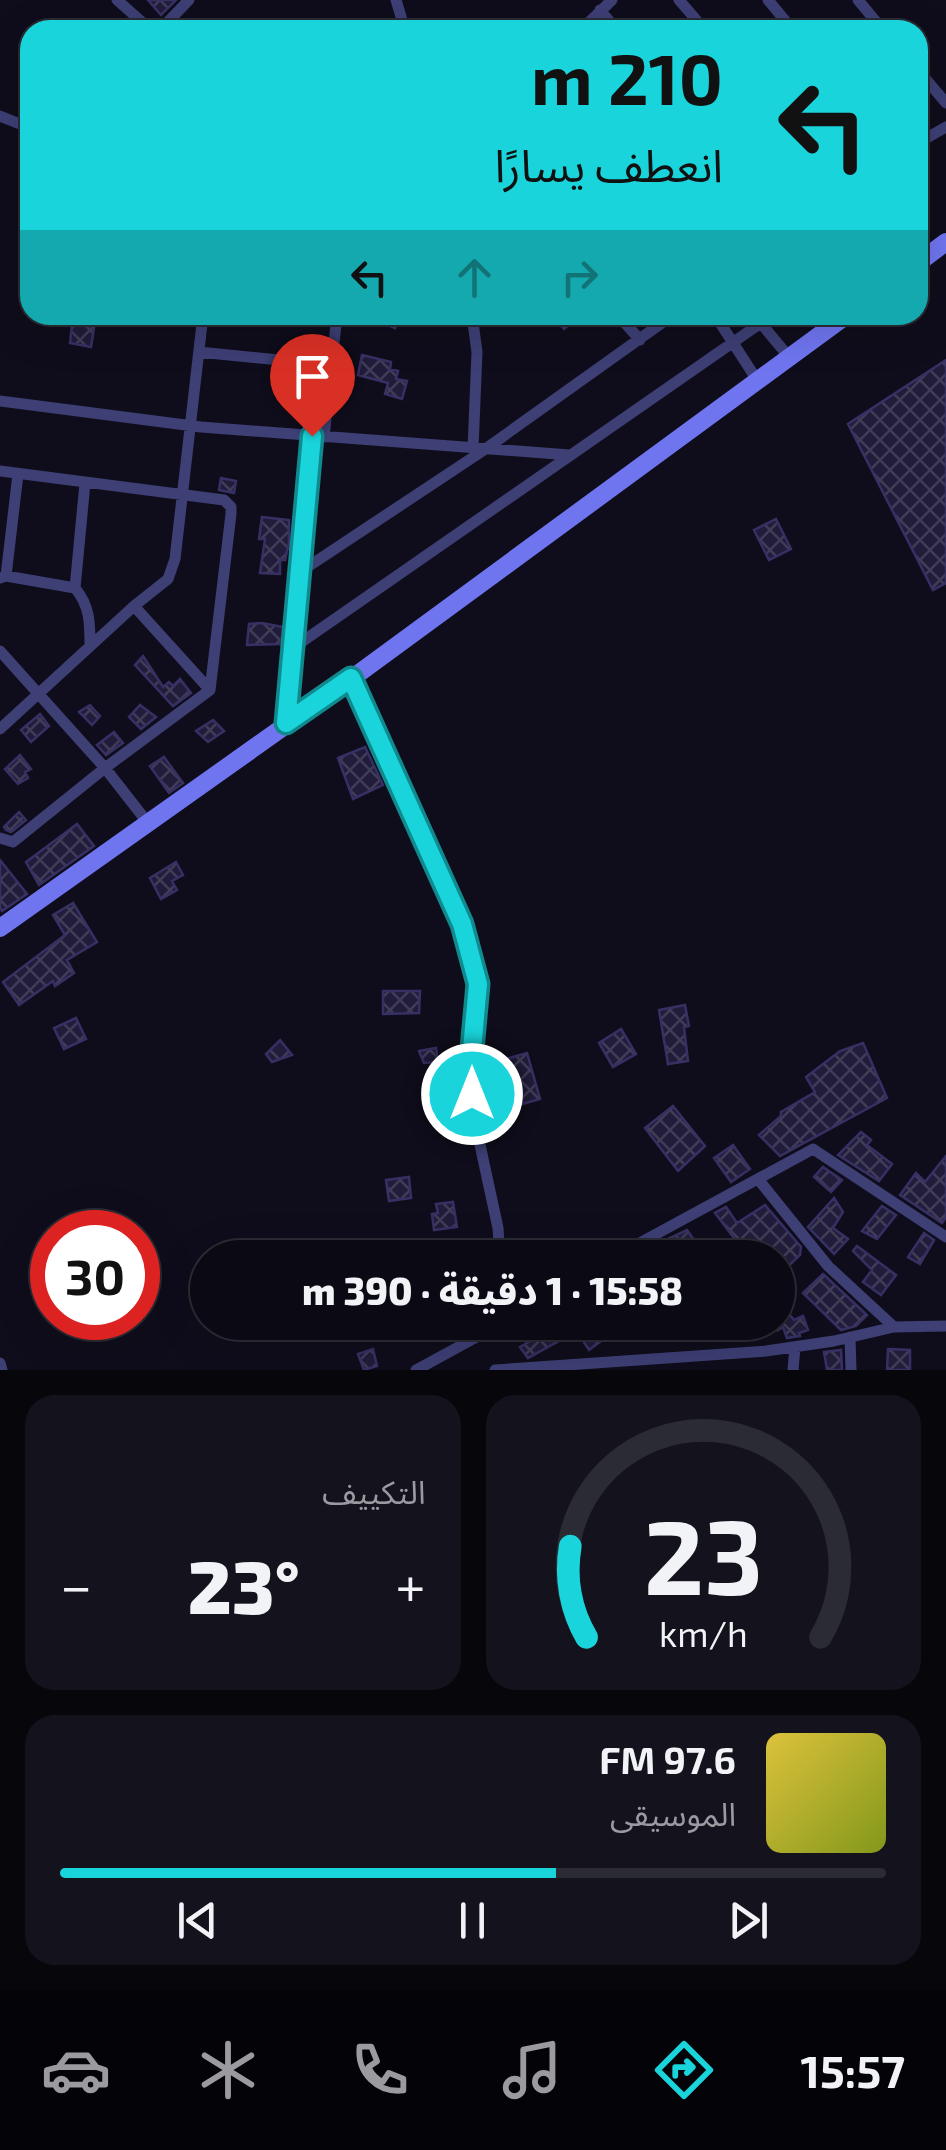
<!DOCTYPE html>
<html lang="ar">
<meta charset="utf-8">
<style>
body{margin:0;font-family:"Exo 2","Noto Sans Arabic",sans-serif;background:#14131d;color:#f1f3f6;direction:rtl;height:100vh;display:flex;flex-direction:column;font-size:38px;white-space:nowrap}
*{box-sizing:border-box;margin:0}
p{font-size:32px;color:#9a9aa0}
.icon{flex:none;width:55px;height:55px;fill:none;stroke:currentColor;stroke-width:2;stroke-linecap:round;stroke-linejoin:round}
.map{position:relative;height:1370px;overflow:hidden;direction:ltr}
.details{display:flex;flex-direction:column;gap:25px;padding:25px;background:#06060b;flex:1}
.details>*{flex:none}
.hud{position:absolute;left:20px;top:20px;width:908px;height:305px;border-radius:30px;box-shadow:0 10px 40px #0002,0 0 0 2px #2b2b34;direction:rtl;background:#19d4da;color:#111;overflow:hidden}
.speed{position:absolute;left:30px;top:1210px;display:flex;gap:20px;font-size:50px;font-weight:700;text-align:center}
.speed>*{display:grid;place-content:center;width:130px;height:130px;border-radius:50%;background:#0b0a14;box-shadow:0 10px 40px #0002,0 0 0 2px #2b2b34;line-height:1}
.speed .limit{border:15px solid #d22;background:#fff;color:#111}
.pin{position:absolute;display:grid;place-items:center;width:85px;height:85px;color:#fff;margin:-102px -42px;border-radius:50% 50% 50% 0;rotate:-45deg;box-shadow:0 0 10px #0007}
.pin .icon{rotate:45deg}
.me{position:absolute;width:110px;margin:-55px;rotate:0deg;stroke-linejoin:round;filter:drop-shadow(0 0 8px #0008)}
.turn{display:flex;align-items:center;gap:35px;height:210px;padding:0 40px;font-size:45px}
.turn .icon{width:130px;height:130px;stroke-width:2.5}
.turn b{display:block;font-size:70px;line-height:85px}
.lanes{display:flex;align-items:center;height:95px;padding:0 40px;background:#0003;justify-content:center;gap:50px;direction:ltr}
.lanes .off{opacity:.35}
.big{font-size:75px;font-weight:800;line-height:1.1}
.details .tile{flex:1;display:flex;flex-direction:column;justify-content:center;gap:15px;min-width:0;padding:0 35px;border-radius:30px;background:#14131d}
.details .dial{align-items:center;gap:0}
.dial svg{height:260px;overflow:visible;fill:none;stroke:#2b2b34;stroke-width:7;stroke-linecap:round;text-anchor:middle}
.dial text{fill:#f1f3f6;stroke:none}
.song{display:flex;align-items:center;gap:30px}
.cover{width:120px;height:120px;border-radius:15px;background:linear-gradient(135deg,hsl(50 70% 55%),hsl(70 70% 35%))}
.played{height:10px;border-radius:5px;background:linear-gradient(90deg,#19d4da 60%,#2b2b34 60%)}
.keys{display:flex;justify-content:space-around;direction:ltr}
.heat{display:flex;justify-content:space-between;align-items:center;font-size:55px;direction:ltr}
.details .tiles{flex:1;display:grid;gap:25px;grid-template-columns:1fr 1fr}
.tile:last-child{grid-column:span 2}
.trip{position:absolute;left:190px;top:1240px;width:605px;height:100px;border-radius:50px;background:#0b0a14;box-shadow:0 10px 40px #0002,0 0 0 2px #2b2b34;font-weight:800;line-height:100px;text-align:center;direction:rtl}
.menu{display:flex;height:160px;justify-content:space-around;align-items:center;background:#040408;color:#9a9aa0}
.menu .icon{width:70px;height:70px}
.menu .active{color:#19d4da}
.menu b{font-size:45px;color:#f1f3f6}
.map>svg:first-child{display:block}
.building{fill:url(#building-cross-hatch);stroke:#373064;stroke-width:2.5}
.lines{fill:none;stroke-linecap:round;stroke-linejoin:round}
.street{stroke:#3d3f75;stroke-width:11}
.secondary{stroke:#6f75ef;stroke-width:18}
.route-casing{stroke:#108a8e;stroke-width:25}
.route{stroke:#19d4da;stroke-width:18}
</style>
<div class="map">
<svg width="946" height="1370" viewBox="0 0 946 1370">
<defs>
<pattern id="building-cross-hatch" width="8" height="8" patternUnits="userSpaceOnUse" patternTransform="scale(2.5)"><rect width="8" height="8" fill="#201c3a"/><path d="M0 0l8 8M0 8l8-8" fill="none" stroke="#3f3c57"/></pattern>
</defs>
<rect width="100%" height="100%" fill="#0f0d1b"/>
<path class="building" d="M148 0H176L161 15Z
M73 315H96L91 347 70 343Z
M365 315H400L395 328Z
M553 315H581L564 329Z
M362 355 391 362 390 369 398 371 396 379 407 381 402 399 385 394 388 383 358 375Z
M946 360V583L933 590 848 424Z
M221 478 236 481 234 493 219 490Z
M262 517 289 520V550V542L285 560H280V574L260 573 265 539H259Z
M776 519 791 549 769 560 754 530Z
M262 623 283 627 281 644 247 645 249 624Z
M143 656 163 687 169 682 173 686 180 679 191 693 173 706 135 665Z
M90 705 100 716 92 725 79 712Z
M140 705 156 717 141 729 129 717Z
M40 714 49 726 31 742 21 730Z
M213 720 224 731 208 742 196 731Z
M114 732 123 743 106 755 97 745Z
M365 747 383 785 353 799 338 758Z
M20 755 31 769 25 772 28 778 18 784 5 769Z
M164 757 183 783 169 793 150 766Z
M19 812 26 820 11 832 6 830 4 827Z
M77 824 94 846 39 885 26 862Z
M0 860 27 894 2 911 0 908Z
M176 862 183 875 172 881 177 890 161 899 150 878Z
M73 903 97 942 67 960 74 973 55 986 53 981 19 1005 3 982 65 935 53 915Z
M383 991H420L419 1013 383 1014Z
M685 1005 689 1026 684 1027 688 1061 668 1064 659 1010Z
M76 1018 86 1039 64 1049 54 1028Z
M621 1029 636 1054 613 1067 599 1043Z
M280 1040 292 1055 272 1062 266 1054Z
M863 1043 887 1098 780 1156 759 1135 781 1116V1112L815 1092 806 1077 840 1051Z
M436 1048 438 1062 424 1063 419 1051Z
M527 1053 540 1099 509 1108 502 1086H488V1064Z
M457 1095 462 1116 442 1120 440 1107H446V1096Z
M673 1106 705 1146 678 1171 645 1128Z
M861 1132 871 1140 867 1145 892 1164 879 1181 838 1155Z
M733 1145 750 1169 731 1182 714 1158Z
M946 1156V1217L942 1223 900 1195 916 1173 925 1182Z
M823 1167 842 1180 831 1192 814 1177Z
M409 1177 411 1198 389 1201 386 1180Z
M834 1198 843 1212 833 1228 848 1239 834 1254 808 1227Z
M453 1202 457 1227 434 1230 432 1214 438 1213 436 1204Z
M765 1205 801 1247 800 1255 778 1276V1257L767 1245 756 1258H749L715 1213 726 1207 737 1223Z
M882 1206 896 1215 877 1239 862 1231Z
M687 1230 698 1246 701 1244 710 1258H665L657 1244Z
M924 1233 934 1240 920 1264 908 1257Z
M857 1246 896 1275 881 1295 863 1282 872 1270 853 1251Z
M823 1274 867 1315 856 1326 841 1330 803 1293Z
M778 1300 794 1320 803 1316 808 1330 799 1333 800 1336 787 1338 783 1327 778 1330Z
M266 1322H303L304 1329 269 1334Z
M532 1322H557L566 1337 528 1358 520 1347 540 1335Z
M581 1322H627L589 1350 574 1327Z
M373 1349 377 1366 364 1370 358 1354Z
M888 1349 910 1350V1370H887Z
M841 1350 842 1370H827L824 1352Z"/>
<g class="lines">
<path class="street" d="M117 0 151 30
M396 0 405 30
M679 0 705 30
M768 0 793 30
M858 0 883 30
M600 10 617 30
M160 30 189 0
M581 30 612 0
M918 70 946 103
M0 116 30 128
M918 143 946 127
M472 315 477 352 473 449
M618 315 640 340
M715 315 757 380
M754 315 789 357
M199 352 330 365
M0 401 201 427 570 455
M324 437 337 315
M0 471 224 500 231 507V514L210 690 105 768 13 842 0 838
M300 572 484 450 673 315
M6 576 18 474
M0 578 6 576 75 588C90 606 90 623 90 646
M75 588 85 483
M134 606 210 690
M293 648 761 323
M0 651 105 768 148 823
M351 679 462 924 478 985 470 1071 474 1117 498 1228 500 1258
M286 723 312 436
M0 729 134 606 168 579 175 559 203 315
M758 1179 828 1266 894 1327
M612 1258 813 1149 946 1237
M850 1337 851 1370
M0 1363 2 1370
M416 1370 504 1322
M495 1370 766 1351 834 1341 894 1327 946 1326
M793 1370 795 1347"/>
<path class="secondary" d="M918 263 946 242
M0 928 351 679 847 315"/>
</g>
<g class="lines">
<defs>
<path id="route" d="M312 436 286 723 351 678 462 924 478 984 470 1071 472 1094"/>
</defs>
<use href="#route" class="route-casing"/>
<use href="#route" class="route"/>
</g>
</svg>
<div class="speed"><div class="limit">30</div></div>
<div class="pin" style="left:312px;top:436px;background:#d93025"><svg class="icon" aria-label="arrive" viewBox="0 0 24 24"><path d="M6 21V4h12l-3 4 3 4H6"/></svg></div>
<svg class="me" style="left:472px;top:1094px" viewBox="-20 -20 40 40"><circle r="17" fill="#19d4da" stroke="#fff" stroke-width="3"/><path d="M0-11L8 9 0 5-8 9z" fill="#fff"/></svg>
<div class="trip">15:58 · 1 دقيقة · 390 m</div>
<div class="hud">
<div class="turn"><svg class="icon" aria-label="left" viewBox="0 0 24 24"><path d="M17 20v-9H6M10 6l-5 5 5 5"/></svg><div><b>210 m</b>انعطف يسارًا</div></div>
<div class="lanes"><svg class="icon" aria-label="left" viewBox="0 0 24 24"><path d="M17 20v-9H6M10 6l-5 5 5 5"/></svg><svg class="icon off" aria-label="ahead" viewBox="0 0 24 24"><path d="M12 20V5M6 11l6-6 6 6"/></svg><svg class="icon off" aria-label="right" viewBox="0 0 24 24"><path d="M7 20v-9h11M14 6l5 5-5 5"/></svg></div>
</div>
</div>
<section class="details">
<div class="tiles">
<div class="tile dial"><svg viewBox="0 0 100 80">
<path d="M14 69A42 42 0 1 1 86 69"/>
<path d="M14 69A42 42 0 0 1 9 41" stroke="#19d4da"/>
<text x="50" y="56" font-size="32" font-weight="700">23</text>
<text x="50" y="72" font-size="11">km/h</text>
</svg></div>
<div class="tile"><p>التكييف</p>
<div class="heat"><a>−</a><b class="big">23°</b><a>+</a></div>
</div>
<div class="tile">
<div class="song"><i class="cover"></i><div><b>97.6 FM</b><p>الموسيقى</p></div></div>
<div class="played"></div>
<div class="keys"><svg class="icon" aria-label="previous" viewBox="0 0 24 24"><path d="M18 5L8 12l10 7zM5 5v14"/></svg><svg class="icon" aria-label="pause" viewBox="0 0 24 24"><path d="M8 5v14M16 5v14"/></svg><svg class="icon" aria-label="next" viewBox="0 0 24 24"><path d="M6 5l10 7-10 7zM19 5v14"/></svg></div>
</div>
</div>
</section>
<nav class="menu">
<b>15:57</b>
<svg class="icon active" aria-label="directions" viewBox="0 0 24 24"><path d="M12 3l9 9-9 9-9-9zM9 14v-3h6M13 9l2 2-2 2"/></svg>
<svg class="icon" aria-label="music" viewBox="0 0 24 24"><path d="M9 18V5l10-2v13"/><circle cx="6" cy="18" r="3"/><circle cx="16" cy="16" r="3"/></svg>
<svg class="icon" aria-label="phone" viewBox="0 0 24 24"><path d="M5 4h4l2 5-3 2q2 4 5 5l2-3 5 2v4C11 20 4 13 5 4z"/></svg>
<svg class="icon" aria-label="climate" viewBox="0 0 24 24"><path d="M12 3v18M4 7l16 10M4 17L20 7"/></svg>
<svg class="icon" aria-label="car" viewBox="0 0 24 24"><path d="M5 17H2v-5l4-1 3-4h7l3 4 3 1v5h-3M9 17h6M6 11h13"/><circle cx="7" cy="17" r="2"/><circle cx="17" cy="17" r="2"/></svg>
</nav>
